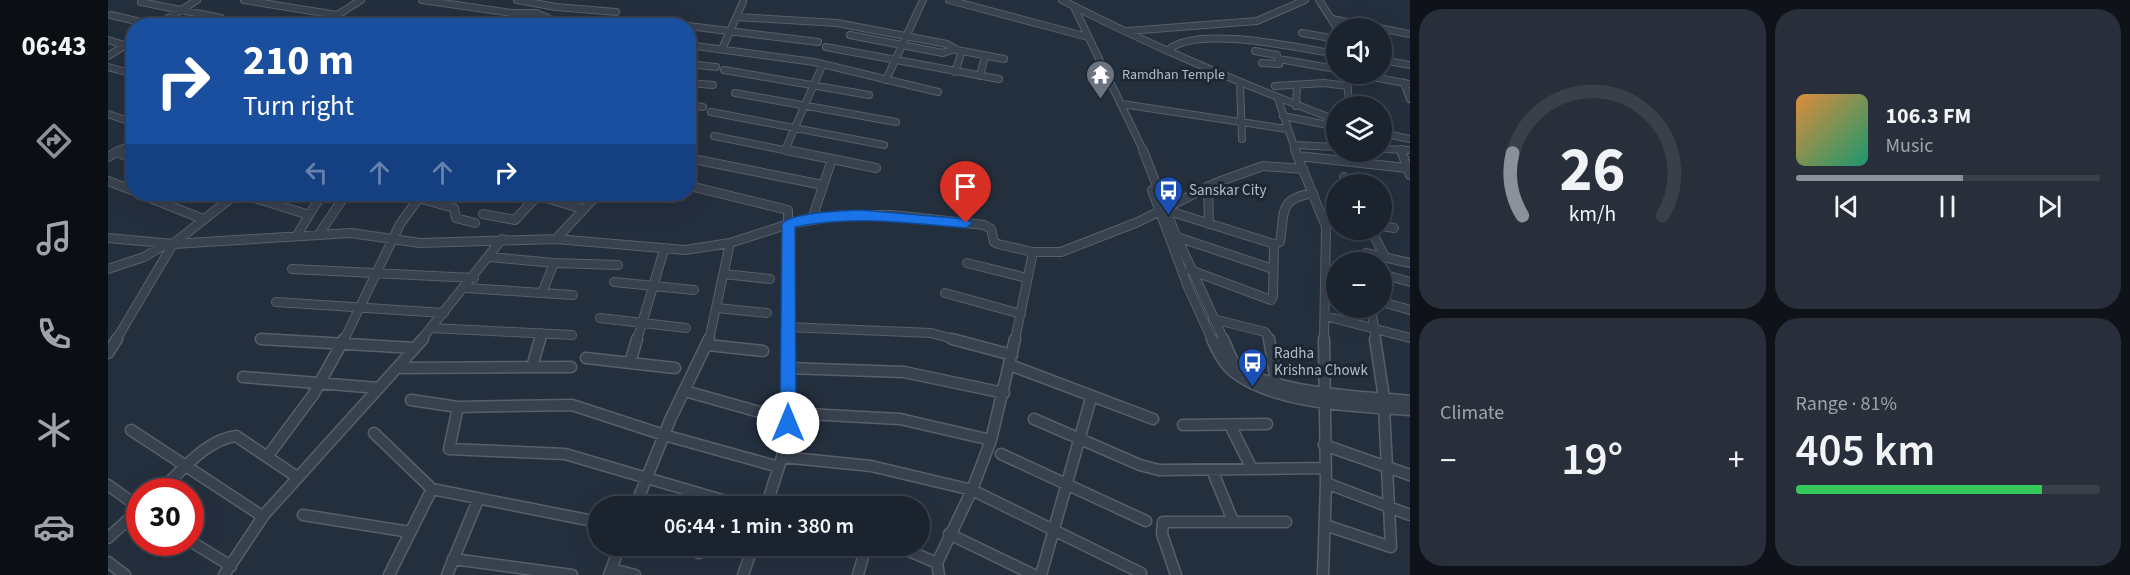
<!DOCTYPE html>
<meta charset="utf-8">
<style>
body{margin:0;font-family:"Source Sans 3",sans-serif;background:#282f3a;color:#f1f3f6;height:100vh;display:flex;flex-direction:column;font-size:22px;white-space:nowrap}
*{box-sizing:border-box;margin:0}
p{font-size:20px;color:#a0a4aa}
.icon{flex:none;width:33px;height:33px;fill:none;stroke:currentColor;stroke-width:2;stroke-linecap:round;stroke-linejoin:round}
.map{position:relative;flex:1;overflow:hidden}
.panel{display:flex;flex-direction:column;gap:9px;padding:9px;background:#0f1319;width:720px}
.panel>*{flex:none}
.top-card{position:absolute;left:18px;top:18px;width:570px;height:183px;border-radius:24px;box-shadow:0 6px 24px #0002,0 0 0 2px #39404a;background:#1a4fa0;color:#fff;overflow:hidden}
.fabs{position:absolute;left:1218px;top:18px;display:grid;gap:12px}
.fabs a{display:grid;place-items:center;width:66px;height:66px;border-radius:50%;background:#1b232e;box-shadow:0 6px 24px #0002,0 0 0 2px #39404a;font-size:30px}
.speed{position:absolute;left:18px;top:478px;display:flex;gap:12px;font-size:30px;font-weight:700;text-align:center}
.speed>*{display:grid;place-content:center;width:78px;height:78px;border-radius:50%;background:#1b232e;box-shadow:0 6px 24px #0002,0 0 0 2px #39404a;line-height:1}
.speed .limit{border:9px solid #d22;background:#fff;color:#111}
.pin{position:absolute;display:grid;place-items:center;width:51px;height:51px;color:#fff;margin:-62px -26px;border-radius:50% 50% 50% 0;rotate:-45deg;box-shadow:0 0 6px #0007}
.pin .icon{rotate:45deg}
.me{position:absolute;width:66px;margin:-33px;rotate:0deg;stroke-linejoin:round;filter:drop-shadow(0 0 4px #0008)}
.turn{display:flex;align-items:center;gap:21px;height:126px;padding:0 18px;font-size:27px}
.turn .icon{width:78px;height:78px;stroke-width:2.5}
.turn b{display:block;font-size:42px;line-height:51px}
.lanes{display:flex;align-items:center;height:57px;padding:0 18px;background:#0003;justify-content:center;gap:30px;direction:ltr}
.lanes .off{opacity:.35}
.big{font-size:45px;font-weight:600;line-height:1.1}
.panel .card{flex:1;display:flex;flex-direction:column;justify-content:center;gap:9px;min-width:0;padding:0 21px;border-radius:24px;background:#282f3a}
.panel .dial{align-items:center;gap:0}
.dial svg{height:156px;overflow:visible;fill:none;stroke:#39404a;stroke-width:7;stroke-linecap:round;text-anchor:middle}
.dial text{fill:#f1f3f6;stroke:none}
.song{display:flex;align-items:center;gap:18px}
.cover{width:72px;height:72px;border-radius:9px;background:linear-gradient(135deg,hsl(30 70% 55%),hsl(160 70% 35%))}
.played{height:6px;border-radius:3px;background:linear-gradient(90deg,#8c9099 55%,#39404a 55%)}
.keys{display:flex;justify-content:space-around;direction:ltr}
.heat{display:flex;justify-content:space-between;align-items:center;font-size:33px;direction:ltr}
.charge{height:9px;border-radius:4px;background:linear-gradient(90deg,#34c759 81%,#39404a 0)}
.panel .tiles{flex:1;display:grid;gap:9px;grid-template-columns:repeat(2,1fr)}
.trip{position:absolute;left:480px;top:496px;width:342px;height:60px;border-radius:30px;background:#1b232e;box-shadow:0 6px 24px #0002,0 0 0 2px #39404a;font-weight:600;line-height:60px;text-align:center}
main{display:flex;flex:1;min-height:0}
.tab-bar{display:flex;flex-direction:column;width:108px;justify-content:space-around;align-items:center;background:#0b0e12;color:#a0a4aa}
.tab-bar .icon{width:42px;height:42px}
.tab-bar .active{color:#8c9099}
.tab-bar b{font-size:27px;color:#f1f3f6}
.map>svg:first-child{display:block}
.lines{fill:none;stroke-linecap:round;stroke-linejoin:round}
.minor-far2-casing{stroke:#565f6c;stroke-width:8}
.minor-far1-casing{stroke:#565f6c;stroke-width:10}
.minor-casing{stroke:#565f6c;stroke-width:13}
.minor-far2{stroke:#38414e;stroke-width:6}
.minor-far1{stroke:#38414e;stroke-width:8}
.minor{stroke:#38414e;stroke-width:10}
.route{fill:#1a73e8;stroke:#114b97;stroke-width:1.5}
.labels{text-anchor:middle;stroke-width:6;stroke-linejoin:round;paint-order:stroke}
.far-poi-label{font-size:14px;fill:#b4bcc9;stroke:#1d2633;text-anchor:start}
.poi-label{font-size:15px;fill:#b4bcc9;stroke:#1d2633;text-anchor:start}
</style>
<main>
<nav class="tab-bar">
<b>06:43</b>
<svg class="icon active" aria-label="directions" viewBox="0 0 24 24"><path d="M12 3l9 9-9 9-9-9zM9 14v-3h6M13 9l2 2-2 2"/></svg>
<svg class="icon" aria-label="music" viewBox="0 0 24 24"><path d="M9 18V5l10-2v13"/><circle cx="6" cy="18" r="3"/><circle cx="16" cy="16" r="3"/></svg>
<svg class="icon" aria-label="phone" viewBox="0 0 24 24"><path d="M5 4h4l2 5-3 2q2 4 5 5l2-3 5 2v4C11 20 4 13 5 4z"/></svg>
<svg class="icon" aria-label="climate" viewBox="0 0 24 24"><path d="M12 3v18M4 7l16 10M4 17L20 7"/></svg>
<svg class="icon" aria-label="car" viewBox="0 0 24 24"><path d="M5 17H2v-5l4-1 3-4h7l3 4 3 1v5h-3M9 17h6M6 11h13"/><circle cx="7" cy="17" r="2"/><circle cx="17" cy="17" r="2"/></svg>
</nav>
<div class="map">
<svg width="1302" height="575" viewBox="0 0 1302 575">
<rect width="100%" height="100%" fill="#242f3e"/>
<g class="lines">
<defs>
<path id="minor-far2" d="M136 0 229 15
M314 0 404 13H428L440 18V26
M409 0 448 7 508 12
M841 0 980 37
M954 0C1042 46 1135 84 1228 120
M1211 0 1229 28
M33 2 113 18
M966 7 1036 152
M3 15 45 25 85 24
M629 17 729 23 839 44 849 50 896 59
M1224 19 1302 34
M54 22 89 0
M553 22 577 26
M212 26 253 0
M580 26 710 42
M1020 31 1149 21 1197 0
M1194 33 1228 39
M742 35 835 53 847 49
M0 40 26 48
M580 45 706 62 830 92
M718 47 891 79
M614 49 635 2
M1059 51C1086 24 1192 48 1228 54
M1147 51 1169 55 1171 64 1154 63
M0 56 16 46
M1171 59 1228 69
M1274 60 1302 65
M580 64 608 67
M0 67 26 74
M616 70 761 95
M847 72 854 51
M1239 74 1241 106
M1249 74 1302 84
M872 76 877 56
M778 80 815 0
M580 83 605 85
M1132 83 1134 139
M1296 83 1302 99
M1167 86 1216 83 1239 86
M627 93 788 122
M1170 99 1188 152
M1014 104 1179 129
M580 105 595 107
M1188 106 1189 85
M603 112 776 145
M0 114 26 123
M1175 116 1220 125
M1219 122 1228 140
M1274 133 1302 139
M606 136 686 152
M1186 145 1228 147
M1274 149 1302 150
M677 150 715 64
M9 152 26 142"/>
<path id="minor-far1" d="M678 150 724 159 704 219
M1035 150 1067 233 1116 340
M1187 150 1218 227 1216 340
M1293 150 1302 175
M13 154 26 158
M1190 156 1298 168
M0 157 12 150
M580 158 715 185
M724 159 768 168
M1236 177 1237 184
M0 181 26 191
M582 186 680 210V340
M1100 186 1101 224
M1044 190 1080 287 1104 340
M32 194 95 219
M134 194 201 215
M426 194 474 209
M310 198 346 208 348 218 367 223
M1058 210 1166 244 1172 242C1177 211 1170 199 1205 193
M375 214 407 220 430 195
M1214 215 1228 217
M1274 226 1286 228
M1263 230 1277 257
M211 234 238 194
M189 235 214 194
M1066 236 1165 269
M0 238 65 244 243 233 312 243 448 239 577 250 622 243 681 224 734 215H785L876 225 883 229 886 242 890 244 925 252H953L1030 222 1110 182 1155 166 1195 169
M448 239 490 194
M1258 253 1302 263
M382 257 446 263
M859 263 919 278
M0 269 36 257 58 244
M184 269 366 278
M1082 270 1163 300
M616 274 662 279
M1274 274 1302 282
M506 282 586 290
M358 288 465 295
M434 293 446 263 510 265
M837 293 913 314
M1165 297 1166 244
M168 302 336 313
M1274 302 1302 310
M609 308 659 313
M1263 308 1268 340
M1217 316 1302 338
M492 318 578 328
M1105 319 1157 332 1162 340
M679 327 823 333 849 340
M324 328 464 335
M153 339 173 340
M8 340 65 244 128 194
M236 340 292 224 314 194
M313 340 394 239
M431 340 433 333
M529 340 556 250
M601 340 622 243
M907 340 925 252"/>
<path id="minor" d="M153 339 307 348
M844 339 904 355
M1104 339C1109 350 1116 365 1127 373 1170 405 1250 406 1302 410
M1115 339C1119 346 1122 358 1127 364 1153 393 1263 397 1302 401
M1161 339 1168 382
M1267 339 1276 398
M600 345 655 351
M0 353 9 339
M478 358 567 368
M522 363 529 339
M902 365 1045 419
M424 367 432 339
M289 368 463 367
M680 368 796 372 896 393
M135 377 271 388
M577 391 680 420
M303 400 350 407 464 405 556 435 671 467
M350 407 341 449 457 454 638 507
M681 413 792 419 883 440
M926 419 1032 465 1051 470 1218 468
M1075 425 1159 424
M1122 425 1144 469
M23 430 154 516
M266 433 324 489 490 522
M1216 445 1302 475
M893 454 1038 521
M159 457 205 395 236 339
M674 457 763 466 864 490 1033 573
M1104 470 1125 521
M1218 483 1302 515
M0 485 32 508
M51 492C73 472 97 440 128 436L189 477
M527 507 562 420 601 339
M658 507 674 457 680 423V339
M195 515 302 532
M1217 525 1283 547 1276 408
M841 534 926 575
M0 538 32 509
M82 541 123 566
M570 546 591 553
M789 546 829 563
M345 559 464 575
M0 562 17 575
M504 569 527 575
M116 575 156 515 315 339
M281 575 324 489
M339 575 370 500
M501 575 512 546
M635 575 645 546
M750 575 758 546
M831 575 829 563 864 490 883 440 907 339
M933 575 983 398
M1068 575 1054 534 1055 522H1178
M1215 575 1218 483 1216 339"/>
</defs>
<use href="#minor-far2" class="minor-far2-casing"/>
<use href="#minor-far1" class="minor-far1-casing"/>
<use href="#minor" class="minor-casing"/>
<use href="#minor-far2" class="minor-far2"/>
<use href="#minor-far1" class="minor-far1"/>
<use href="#minor" class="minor"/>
</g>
<path class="route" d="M753 210 858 219 864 223 858 228C800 223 745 215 687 227L688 423 686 428 680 430 675 428 672 423 674 224C684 212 736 211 753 210Z"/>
<defs>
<symbol id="temple-pin" viewBox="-11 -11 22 30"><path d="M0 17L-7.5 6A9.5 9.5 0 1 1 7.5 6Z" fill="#6b7280" stroke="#1d2633"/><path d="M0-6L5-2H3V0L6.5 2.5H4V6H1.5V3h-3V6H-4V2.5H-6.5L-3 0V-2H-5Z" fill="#fff"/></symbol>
<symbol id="bus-pin" viewBox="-11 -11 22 30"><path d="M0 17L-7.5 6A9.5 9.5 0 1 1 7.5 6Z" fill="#1a4fb4" stroke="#1d2633"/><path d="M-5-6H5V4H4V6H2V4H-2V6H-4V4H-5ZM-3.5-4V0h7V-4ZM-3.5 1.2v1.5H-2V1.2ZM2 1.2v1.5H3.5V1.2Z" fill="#fff"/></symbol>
</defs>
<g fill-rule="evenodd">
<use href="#temple-pin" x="976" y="58" width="33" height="45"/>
<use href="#bus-pin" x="1044" y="174" width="33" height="45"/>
<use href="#bus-pin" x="1128" y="346" width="33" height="45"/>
</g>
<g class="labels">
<g class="far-poi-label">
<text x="1014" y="79">Ramdhan Temple</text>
</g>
<g class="poi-label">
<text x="1081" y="195">Sanskar City</text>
<text x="1166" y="358">Radha<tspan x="1166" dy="17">Krishna Chowk</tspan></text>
</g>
</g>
</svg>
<div class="fabs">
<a><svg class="icon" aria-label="sound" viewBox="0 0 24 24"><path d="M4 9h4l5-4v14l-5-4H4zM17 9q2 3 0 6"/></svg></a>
<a><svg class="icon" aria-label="layers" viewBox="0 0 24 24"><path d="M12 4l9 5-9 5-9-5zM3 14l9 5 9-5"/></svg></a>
<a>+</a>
<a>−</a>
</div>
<div class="speed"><div class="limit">30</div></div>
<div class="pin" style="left:858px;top:223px;background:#d93025"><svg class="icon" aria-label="arrive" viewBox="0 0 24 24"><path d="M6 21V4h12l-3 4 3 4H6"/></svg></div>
<svg class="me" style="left:680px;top:423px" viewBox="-20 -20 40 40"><circle r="19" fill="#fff"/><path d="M0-13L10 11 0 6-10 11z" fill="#1a73e8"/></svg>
<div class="trip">06:44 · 1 min · 380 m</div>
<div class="top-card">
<div class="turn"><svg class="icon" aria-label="right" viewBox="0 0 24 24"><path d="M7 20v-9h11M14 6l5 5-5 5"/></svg><div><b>210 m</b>Turn right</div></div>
<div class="lanes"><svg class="icon off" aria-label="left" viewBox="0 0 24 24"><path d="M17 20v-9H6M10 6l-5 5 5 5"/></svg><svg class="icon off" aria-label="ahead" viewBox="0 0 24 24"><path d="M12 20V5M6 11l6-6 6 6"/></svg><svg class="icon off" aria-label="ahead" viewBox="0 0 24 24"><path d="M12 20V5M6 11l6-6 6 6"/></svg><svg class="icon" aria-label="right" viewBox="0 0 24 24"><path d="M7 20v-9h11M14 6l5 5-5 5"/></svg></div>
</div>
</div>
<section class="panel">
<div class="tiles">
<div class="card dial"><svg viewBox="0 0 100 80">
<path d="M14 69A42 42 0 1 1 86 69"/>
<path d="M14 69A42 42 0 0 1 9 37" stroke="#8c9099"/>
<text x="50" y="56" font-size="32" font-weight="700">26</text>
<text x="50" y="72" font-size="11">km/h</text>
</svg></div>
<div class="card">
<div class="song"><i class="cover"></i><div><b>106.3 FM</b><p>Music</p></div></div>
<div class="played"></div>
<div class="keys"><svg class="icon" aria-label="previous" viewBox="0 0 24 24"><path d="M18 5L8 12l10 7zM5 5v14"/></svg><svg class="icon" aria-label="pause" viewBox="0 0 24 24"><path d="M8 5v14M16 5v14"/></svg><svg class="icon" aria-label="next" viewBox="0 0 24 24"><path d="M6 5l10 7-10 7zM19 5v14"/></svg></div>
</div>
<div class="card"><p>Climate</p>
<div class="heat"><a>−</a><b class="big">19°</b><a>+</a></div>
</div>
<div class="card"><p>Range · 81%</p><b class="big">405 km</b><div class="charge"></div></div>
</div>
</section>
</main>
